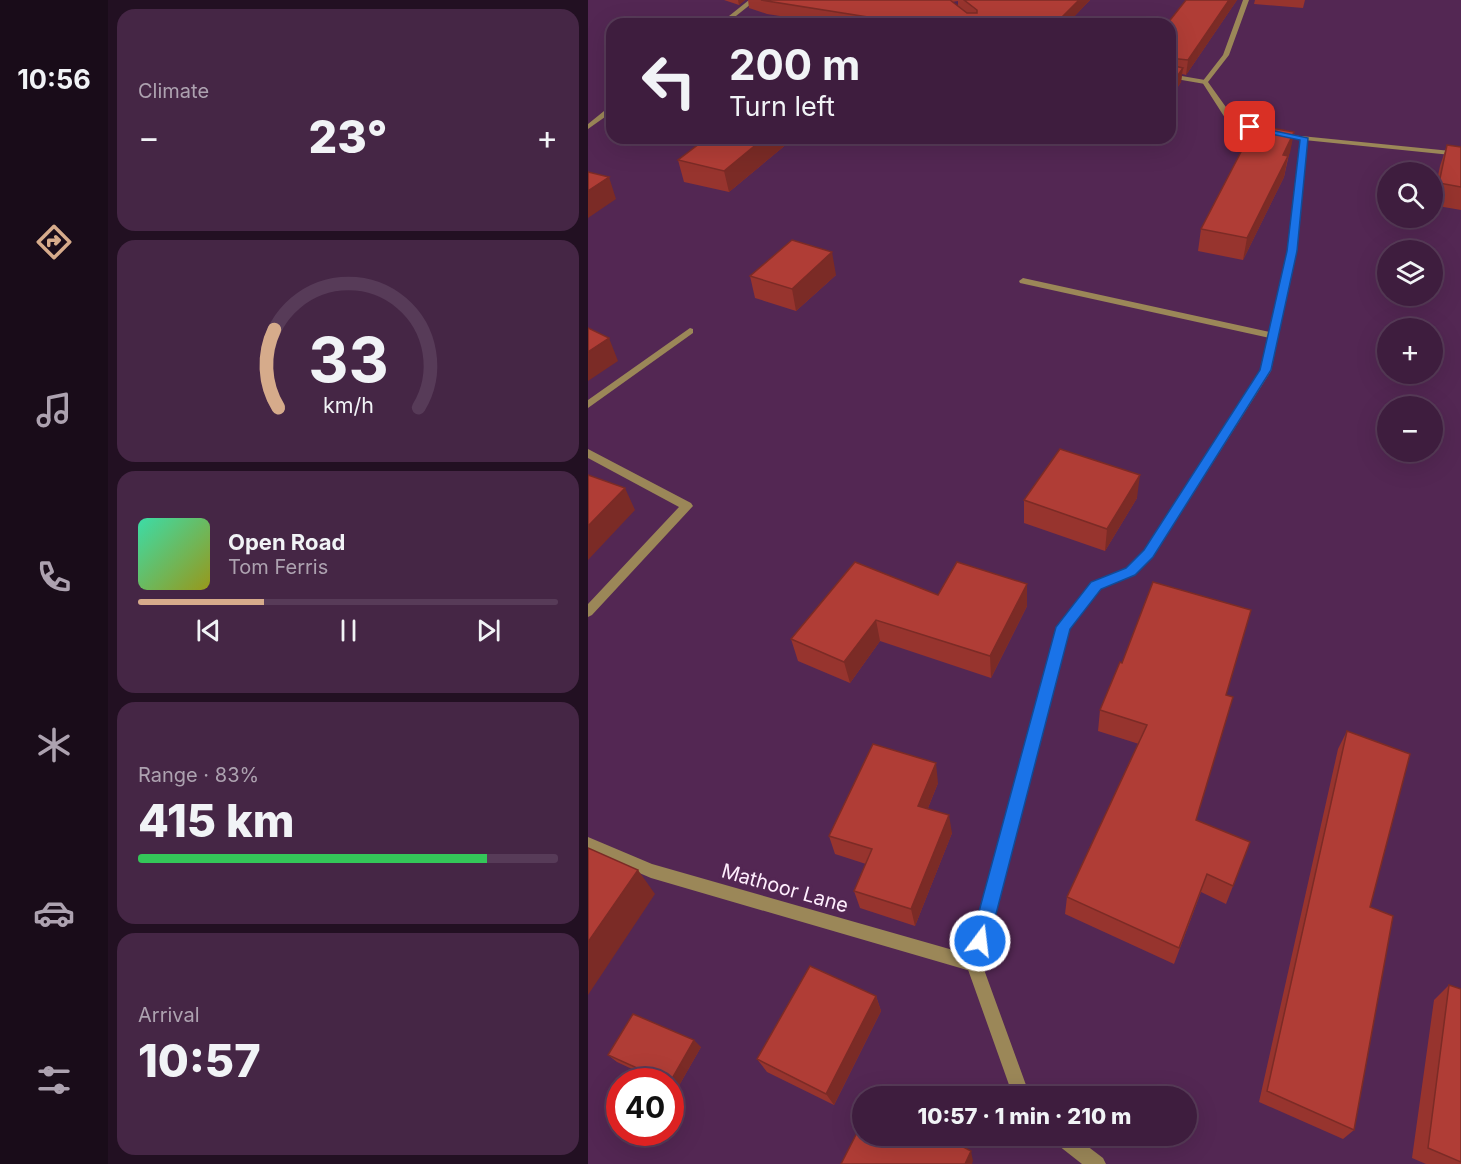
<!DOCTYPE html>
<meta charset="utf-8">
<style>
body{margin:0;font-family:Inter,sans-serif;background:#452645;color:#f1f3f6;height:100vh;display:flex;flex-direction:column;font-size:22px;white-space:nowrap}
*{box-sizing:border-box;margin:0}
p{font-size:20px;color:#ada2b0}
.icon{flex:none;width:33px;height:33px;fill:none;stroke:currentColor;stroke-width:2;stroke-linecap:round;stroke-linejoin:round}
.map{position:relative;flex:1;overflow:hidden}
.details{display:flex;flex-direction:column;gap:9px;padding:9px;background:#221022;width:480px}
.details>*{flex:none}
.hud{position:absolute;left:18px;top:18px;width:570px;height:126px;border-radius:18px;box-shadow:0 6px 24px #0002,0 0 0 2px #573b58;background:#3e1d3e;color:#f1f3f6;overflow:hidden}
.buttons{position:absolute;left:789px;top:162px;display:grid;gap:12px}
.buttons a{display:grid;place-items:center;width:66px;height:66px;border-radius:50%;background:#3e1d3e;box-shadow:0 6px 24px #0002,0 0 0 2px #573b58;font-size:30px}
.speed{position:absolute;left:18px;top:1068px;display:flex;gap:12px;font-size:30px;font-weight:700;text-align:center}
.speed>*{display:grid;place-content:center;width:78px;height:78px;border-radius:50%;background:#3e1d3e;box-shadow:0 6px 24px #0002,0 0 0 2px #573b58;line-height:1}
.speed .limit{border:9px solid #d22;background:#fff;color:#111}
.pin{position:absolute;display:grid;place-items:center;width:51px;height:51px;color:#fff;margin:-26px;border-radius:12px;box-shadow:0 3px 9px #0006}
.me{position:absolute;width:66px;margin:-33px;rotate:15deg;stroke-linejoin:round;filter:drop-shadow(0 0 4px #0008)}
.turn{display:flex;align-items:center;gap:21px;height:126px;padding:0 24px;font-size:27px}
.turn .icon{width:78px;height:78px;stroke-width:2.5}
.turn b{display:block;font-size:42px;line-height:51px}
.big{font-size:45px;font-weight:800;line-height:1.1}
.details .widget{flex:1;display:flex;flex-direction:column;justify-content:center;gap:9px;min-width:0;padding:0 21px;border-radius:18px;background:#452645}
.details .dial{align-items:center;gap:0}
.dial svg{height:156px;overflow:visible;fill:none;stroke:#573b58;stroke-width:7;stroke-linecap:round;text-anchor:middle}
.dial text{fill:#f1f3f6;stroke:none}
.song{display:flex;align-items:center;gap:18px}
.cover{width:72px;height:72px;border-radius:9px;background:linear-gradient(135deg,hsl(160 70% 55%),hsl(60 70% 35%))}
.played{height:6px;border-radius:3px;background:linear-gradient(90deg,#d6ab8b 30%,#573b58 30%)}
.keys{display:flex;justify-content:space-around;direction:ltr}
.heat{display:flex;justify-content:space-between;align-items:center;font-size:33px;direction:ltr}
.charge{height:9px;border-radius:4px;background:linear-gradient(90deg,#34c759 83%,#573b58 0)}
.trip{position:absolute;left:264px;top:1086px;width:345px;height:60px;border-radius:30px;background:#3e1d3e;box-shadow:0 6px 24px #0002,0 0 0 2px #573b58;font-weight:800;line-height:60px;text-align:center}
main{display:flex;flex:1;min-height:0}
.menu{display:flex;flex-direction:column;width:108px;justify-content:space-around;align-items:center;background:#190c19;color:#ada2b0}
.menu .icon{width:42px;height:42px}
.menu .on{color:#d6ab8b}
.menu b{font-size:27px;color:#f1f3f6}
.map>svg:first-child{display:block}
.lines{fill:none;stroke-linecap:round;stroke-linejoin:round}
.service{fill:#9b8758;fill-rule:evenodd}
.minor{fill:#9b8758;fill-rule:evenodd}
.tertiary{fill:#9b8758;fill-rule:evenodd}
.wall{fill:#97342e;fill-rule:evenodd}
.shaded-wall{fill:#7b2b26}
.building{fill:#b03d36;stroke:#7b2b26;stroke-width:1.5}
.route{fill:#1a73e8;stroke:#114b97;stroke-width:1.5}
.labels{text-anchor:middle;stroke-width:6;stroke-linejoin:round;paint-order:stroke}
.near-street-label{font-size:20px;fill:#feedfd;stroke:#532753}
</style>
<main>
<nav class="menu">
<b>10:56</b>
<svg class="icon on" aria-label="directions" viewBox="0 0 24 24"><path d="M12 3l9 9-9 9-9-9zM9 14v-3h6M13 9l2 2-2 2"/></svg>
<svg class="icon" aria-label="music" viewBox="0 0 24 24"><path d="M9 18V5l10-2v13"/><circle cx="6" cy="18" r="3"/><circle cx="16" cy="16" r="3"/></svg>
<svg class="icon" aria-label="phone" viewBox="0 0 24 24"><path d="M5 4h4l2 5-3 2q2 4 5 5l2-3 5 2v4C11 20 4 13 5 4z"/></svg>
<svg class="icon" aria-label="climate" viewBox="0 0 24 24"><path d="M12 3v18M4 7l16 10M4 17L20 7"/></svg>
<svg class="icon" aria-label="car" viewBox="0 0 24 24"><path d="M5 17H2v-5l4-1 3-4h7l3 4 3 1v5h-3M9 17h6M6 11h13"/><circle cx="7" cy="17" r="2"/><circle cx="17" cy="17" r="2"/></svg>
<svg class="icon" aria-label="filters" viewBox="0 0 24 24"><path d="M4 7h16M4 17h16"/><circle cx="9" cy="7" r="2"/><circle cx="15" cy="17" r="2"/></svg>
</nav>
<section class="details">
<div class="widget"><p>Climate</p>
<div class="heat"><a>−</a><b class="big">23°</b><a>+</a></div>
</div>
<div class="widget dial"><svg viewBox="0 0 100 80">
<path d="M14 69A42 42 0 1 1 86 69"/>
<path d="M14 69A42 42 0 0 1 12 29" stroke="#d6ab8b"/>
<text x="50" y="56" font-size="32" font-weight="700">33</text>
<text x="50" y="72" font-size="11">km/h</text>
</svg></div>
<div class="widget">
<div class="song"><i class="cover"></i><div><b>Open Road</b><p>Tom Ferris</p></div></div>
<div class="played"></div>
<div class="keys"><svg class="icon" aria-label="previous" viewBox="0 0 24 24"><path d="M18 5L8 12l10 7zM5 5v14"/></svg><svg class="icon" aria-label="pause" viewBox="0 0 24 24"><path d="M8 5v14M16 5v14"/></svg><svg class="icon" aria-label="next" viewBox="0 0 24 24"><path d="M6 5l10 7-10 7zM19 5v14"/></svg></div>
</div>
<div class="widget"><p>Range · 83%</p><b class="big">415 km</b><div class="charge"></div></div>
<div class="widget"><p>Arrival</p><b class="big">10:57</b></div>
</section>
<div class="map">
<svg width="873" height="1164" viewBox="0 0 873 1164">
<rect width="100%" height="100%" fill="#532753"/>
<g class="lines">
<path class="service" d="M435 278 686 333 691 336 686 339 432 283 431 281Z"/>
<path class="minor" d="M161 0H168L138 24H131Z
M582 74 617 80 620 82 617 84 582 78Z
M21 107H24V112L0 129V124Z
M713 136 873 152V156L716 140 712 138Z
M102 328 105 329V333L0 408V400Z
M0 449 103 503 105 506 4 615 0 617V604L91 507 0 458Z
M0 837 64 864 386 956 392 958 394 964 392 970 386 972 63 878 0 851Z"/>
<path class="tertiary" d="M655 0H661L641 55 620 82 645 117 664 125 720 138 708 251 683 371 565 557 547 574 512 589 482 629 394 964 442 1096H425L378 964 470 627 504 583 539 568 557 551 673 371 700 251 712 139 659 129 639 121 614 82 635 55Z
M463 1136H486L515 1158 518 1164H494L466 1142Z"/>
</g>
<path class="wall" d="M136 0H157L151 5Z
M160 0H502L479 24H244L179 14 161 8ZM370 1V7L364 2Z
M649 0 598 75 594 74 593 82 582 99V24Z
M667 0H717L715 8 666 4Z
M706 132 696 177 655 260 610 251 613 229Z
M206 138 141 192 96 182 90 160Z
M859 145 873 147V210L844 205 852 166Z
M248 275 208 311 167 298 162 276Z
M549 498 517 551 436 523V500Z
M350 595 439 606 403 678 292 641 262 683 210 661 203 639Z
M638 695 608 820 645 886 638 904 613 892 586 964 477 914 479 897 551 744 510 731 512 710Z
M759 731 782 907 766 1130 755 1139 671 1102 750 749Z
M350 783 340 808 364 833 327 926 272 908 266 891 278 864 247 854 241 836Z
M861 985 873 989V1164H838L824 1158 846 1000Z
M288 996 293 1011 246 1105 179 1072 169 1059Z
M113 1047 89 1089 82 1086V1082H72L29 1062 20 1055Z"/>
<path class="shaded-wall" d="M150 0H157L151 5Z
M491 0H502L479 24H467Z
M641 0H649L598 75 600 60Z
M595 68 593 82 582 99V86Z
M706 132 702 153 693 170 700 156 696 177 655 260 659 238 695 155Z
M176 138H206L141 192 136 171Z
M21 177 28 199 0 218V191Z
M244 252 248 275 208 311 204 289Z
M21 338 30 361 0 381V352Z
M552 475 549 498 517 551 519 529Z
M37 488 47 510 0 560V526Z
M439 584V606L403 678 402 656Z
M288 620 292 641 262 683 256 662Z
M348 763 350 783 333 825 330 806Z
M361 815 364 833 327 926 323 909Z
M50 870 67 894 0 995V942Z
M288 996 293 1011 246 1105 238 1094Z
M106 1040 113 1047 89 1089 82 1083Z
M383 1151 385 1161 384 1164H377Z"/>
<path class="building" d="M173 0H362L379 13H389V10L376 0H491L467 24H324Z
M598 0H641L600 60 582 58V61V24H579Z
M582 65 595 68 582 86Z
M667 125 706 132 695 155 700 156 659 238 613 229Z
M119 138H176L136 171 90 160Z
M859 145 873 147V187L851 183Z
M0 172 21 177 0 191Z
M204 240 244 252 204 289 162 276Z
M0 328 21 338 0 352Z
M472 449 552 475 519 529 436 500Z
M0 475 37 488 0 526Z
M267 562 350 595 369 562 439 584 402 656 288 620 256 662 203 639Z
M565 582 663 610 638 695 645 697 608 820 662 842 645 886 619 874 591 948 479 897 559 725 512 710 532 662 534 663Z
M759 731 822 754 782 907 805 916 766 1130 679 1091Z
M285 744 348 763 330 806 361 815 323 909 266 891 284 849 241 836Z
M0 848 50 870 0 942Z
M222 966 288 996 238 1094 169 1059Z
M861 985 873 989V1162L840 1148Z
M45 1014 106 1040 82 1082H80L20 1055Z
M274 1123V1136H354L383 1151 377 1164H253Z"/>
<path class="route" d="M659 125 720 138 709 251 683 370 565 557 547 575 513 589 482 629 401 941 398 948 392 950 385 948 383 941 468 627 503 582 538 568 556 550 672 370 699 251 712 140 659 129Z"/>
<g class="labels">
<g class="near-street-label">
<text transform="translate(197 888) rotate(16)" y="7">Mathoor Lane</text>
</g>
</g>
</svg>
<div class="buttons">
<a><svg class="icon" aria-label="search" viewBox="0 0 24 24"><circle cx="10" cy="10" r="6"/><path d="M15 15l6 6"/></svg></a>
<a><svg class="icon" aria-label="layers" viewBox="0 0 24 24"><path d="M12 4l9 5-9 5-9-5zM3 14l9 5 9-5"/></svg></a>
<a>+</a>
<a>−</a>
</div>
<div class="speed"><div class="limit">40</div></div>
<div class="pin" style="left:662px;top:127px;background:#d93025"><svg class="icon" aria-label="arrive" viewBox="0 0 24 24"><path d="M6 21V4h12l-3 4 3 4H6"/></svg></div>
<svg class="me" style="left:392px;top:941px" viewBox="-20 -20 40 40"><circle r="17" fill="#1a73e8" stroke="#fff" stroke-width="3"/><path d="M0-11L8 9 0 5-8 9z" fill="#fff"/></svg>
<div class="trip">10:57 · 1 min · 210 m</div>
<div class="hud">
<div class="turn"><svg class="icon" aria-label="left" viewBox="0 0 24 24"><path d="M17 20v-9H6M10 6l-5 5 5 5"/></svg><div><b>200 m</b>Turn left</div></div>
</div>
</div>
</main>
